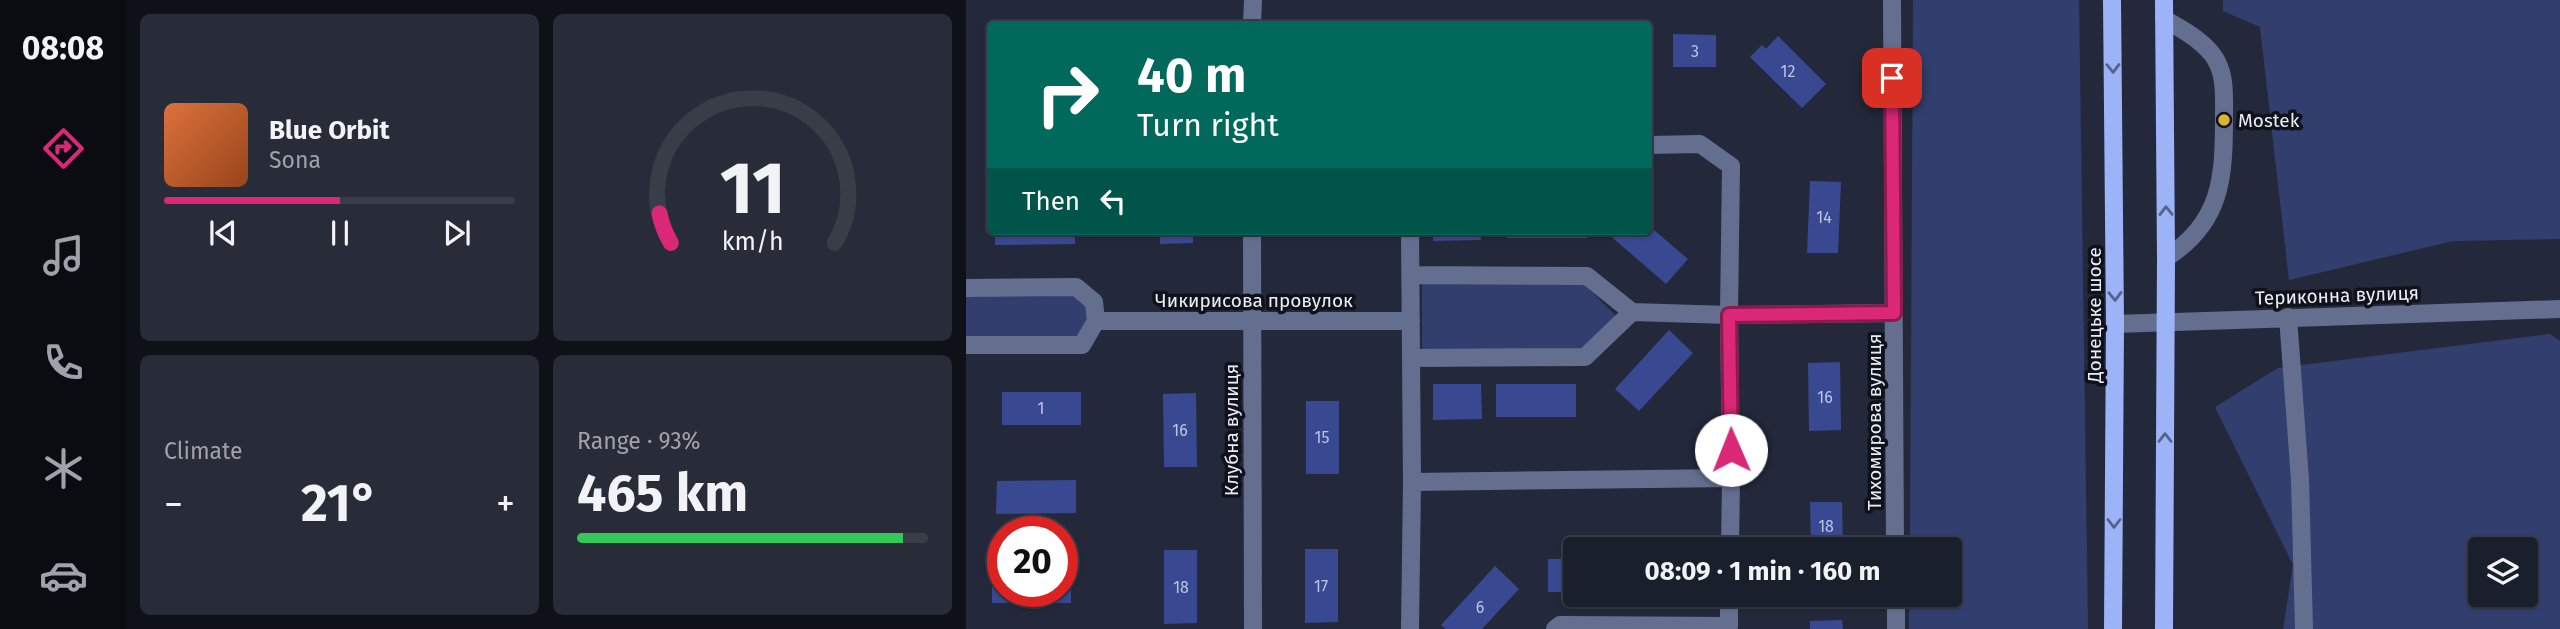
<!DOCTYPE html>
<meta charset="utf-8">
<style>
body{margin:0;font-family:"Fira Sans",sans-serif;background:#272c38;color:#f1f3f6;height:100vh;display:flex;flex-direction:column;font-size:26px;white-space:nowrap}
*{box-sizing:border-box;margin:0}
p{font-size:23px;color:#9fa2a9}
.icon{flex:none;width:38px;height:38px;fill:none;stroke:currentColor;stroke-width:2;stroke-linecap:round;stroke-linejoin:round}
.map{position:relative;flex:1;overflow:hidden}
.drawer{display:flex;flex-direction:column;gap:14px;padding:14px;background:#0e1118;width:840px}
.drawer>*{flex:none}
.guide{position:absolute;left:21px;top:21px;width:665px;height:214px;border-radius:7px;box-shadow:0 2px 5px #0004,0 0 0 2px #383d48;background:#00695c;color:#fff;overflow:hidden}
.fabs{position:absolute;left:1502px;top:537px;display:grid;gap:14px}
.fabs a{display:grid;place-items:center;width:70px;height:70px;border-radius:7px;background:#1a1f2c;box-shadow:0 2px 5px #0004,0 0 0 2px #383d48;font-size:35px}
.speed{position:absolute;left:21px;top:516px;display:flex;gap:14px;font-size:35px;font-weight:700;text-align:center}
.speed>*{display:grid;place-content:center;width:91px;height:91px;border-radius:50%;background:#1a1f2c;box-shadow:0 2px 5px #0004,0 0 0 2px #383d48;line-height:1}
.speed .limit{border:10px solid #d22;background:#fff;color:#111}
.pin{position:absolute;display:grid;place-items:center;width:60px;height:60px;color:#fff;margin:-30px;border-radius:14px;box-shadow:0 4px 10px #0006}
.me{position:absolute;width:77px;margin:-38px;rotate:359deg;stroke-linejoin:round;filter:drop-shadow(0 0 5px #0008)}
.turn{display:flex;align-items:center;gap:24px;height:147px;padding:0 35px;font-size:32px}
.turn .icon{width:91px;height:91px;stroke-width:2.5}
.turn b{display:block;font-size:49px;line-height:60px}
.then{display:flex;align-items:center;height:66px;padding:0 35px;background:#0003;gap:14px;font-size:26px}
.big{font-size:52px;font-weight:700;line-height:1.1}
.drawer .tile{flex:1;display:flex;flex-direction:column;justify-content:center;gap:10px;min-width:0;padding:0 24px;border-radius:10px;background:#272c38}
.drawer .dial{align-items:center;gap:0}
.dial svg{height:182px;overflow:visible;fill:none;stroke:#383d48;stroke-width:7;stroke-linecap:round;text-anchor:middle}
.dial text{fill:#f1f3f6;stroke:none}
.song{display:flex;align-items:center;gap:21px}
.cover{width:84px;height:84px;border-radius:10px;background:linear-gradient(135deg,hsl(20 70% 55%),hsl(20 70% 35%))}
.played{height:7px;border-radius:4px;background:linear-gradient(90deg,#db2777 50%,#383d48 50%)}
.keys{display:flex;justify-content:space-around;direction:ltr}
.heat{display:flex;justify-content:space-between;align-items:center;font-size:38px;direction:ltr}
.charge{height:10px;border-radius:5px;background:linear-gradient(90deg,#34c759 93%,#383d48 0)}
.drawer .tiles{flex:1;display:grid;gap:14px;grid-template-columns:repeat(2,1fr)}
.trip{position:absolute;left:597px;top:537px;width:399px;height:70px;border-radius:7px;background:#1a1f2c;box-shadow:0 2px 5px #0004,0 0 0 2px #383d48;font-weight:700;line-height:70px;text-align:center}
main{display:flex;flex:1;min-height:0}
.tab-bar{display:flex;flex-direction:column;width:126px;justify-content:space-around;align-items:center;background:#0a0c12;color:#9fa2a9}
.tab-bar .icon{width:49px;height:49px}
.tab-bar .active{color:#db2777}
.tab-bar b{font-size:32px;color:#f1f3f6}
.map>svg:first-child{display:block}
.green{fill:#323f6e;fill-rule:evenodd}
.building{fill:#384991}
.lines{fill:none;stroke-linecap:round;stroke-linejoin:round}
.minor{stroke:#646f90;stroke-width:18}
.major{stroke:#9db3f8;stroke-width:18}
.oneway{stroke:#566289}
.route-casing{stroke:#8e194d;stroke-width:18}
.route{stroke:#db2777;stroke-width:12}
.poi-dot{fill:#dab333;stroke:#10121a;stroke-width:2.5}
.labels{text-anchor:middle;stroke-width:7;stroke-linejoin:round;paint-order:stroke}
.number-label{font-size:16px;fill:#bdc4e0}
.poi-label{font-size:19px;fill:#e9edfa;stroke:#10121a;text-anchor:start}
.street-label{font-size:19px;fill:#e9edfa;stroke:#10121a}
</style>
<main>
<nav class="tab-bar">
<b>08:08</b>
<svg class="icon active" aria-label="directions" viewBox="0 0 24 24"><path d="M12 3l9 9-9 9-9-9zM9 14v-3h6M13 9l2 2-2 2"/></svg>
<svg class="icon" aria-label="music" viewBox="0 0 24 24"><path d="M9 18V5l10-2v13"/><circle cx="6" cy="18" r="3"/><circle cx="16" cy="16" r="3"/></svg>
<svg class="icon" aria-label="phone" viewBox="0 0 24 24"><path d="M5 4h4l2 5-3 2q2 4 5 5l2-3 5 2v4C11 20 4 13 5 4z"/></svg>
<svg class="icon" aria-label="climate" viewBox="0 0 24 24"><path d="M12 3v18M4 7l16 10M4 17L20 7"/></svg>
<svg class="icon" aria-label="car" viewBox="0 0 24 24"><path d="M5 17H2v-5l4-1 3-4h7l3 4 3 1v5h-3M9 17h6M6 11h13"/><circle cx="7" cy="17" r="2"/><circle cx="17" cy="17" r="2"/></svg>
</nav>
<section class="drawer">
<div class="tiles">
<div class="tile">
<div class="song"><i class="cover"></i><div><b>Blue Orbit</b><p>Sona</p></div></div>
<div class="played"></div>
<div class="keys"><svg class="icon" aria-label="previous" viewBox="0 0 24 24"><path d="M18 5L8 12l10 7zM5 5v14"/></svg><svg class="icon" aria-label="pause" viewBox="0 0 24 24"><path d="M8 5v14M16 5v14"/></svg><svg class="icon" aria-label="next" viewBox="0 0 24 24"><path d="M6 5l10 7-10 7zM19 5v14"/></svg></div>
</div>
<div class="tile dial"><svg viewBox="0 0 100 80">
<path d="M14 69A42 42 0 1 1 86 69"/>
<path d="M14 69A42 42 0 0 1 9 56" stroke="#db2777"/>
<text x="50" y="56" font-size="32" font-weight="700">11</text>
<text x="50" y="72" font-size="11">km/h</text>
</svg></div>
<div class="tile"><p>Climate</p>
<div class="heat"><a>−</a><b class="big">21°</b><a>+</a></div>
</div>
<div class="tile"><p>Range · 93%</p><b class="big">465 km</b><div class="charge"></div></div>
</div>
</section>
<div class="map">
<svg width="1594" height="629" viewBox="0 0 1594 629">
<rect width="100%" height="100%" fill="#23293b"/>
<path class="green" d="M947 0H1113L1122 629H943V595H984V550L944 549Z
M1257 0H1594V239L1487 241 1323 280 1294 27 1257 11Z
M456 280H614L650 316 616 350 456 349Z
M108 291 123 303V325L109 341H0V292Z
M1584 334 1594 341V629H1317L1327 565 1249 407 1312 368ZM1514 550H1559V595H1514Z"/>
<path class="building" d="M707 34 750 35V67H707Z
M812 36 860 84 836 108 784 57 796 45 800 49Z
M844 181 875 182 872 253H841Z
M682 225 722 259 700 284 640 232 682 231Z
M29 231H109V244L29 245Z
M194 231H227V243L194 244Z
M467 231H514L515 240 467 241Z
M541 231H621V238H541Z
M703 330 727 353 673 411 649 389Z
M874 362 875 430 843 431 842 363Z
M467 384H515L516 419 467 420Z
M530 384H610V417H530Z
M36 392H115V425H36Z
M230 393 231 467H198L197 394Z
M340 401H373V474H340Z
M110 480V513L30 514 31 481Z
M844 502H876L877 550H845Z
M339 549H372V622L339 623Z
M198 550H231V623L198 624Z
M582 559H609V592H582Z
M529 566 553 589 516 629H480L475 625Z
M96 569H105V603H26V570H37V592H96Z
M876 620 877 629H844V621Z"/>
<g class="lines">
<path class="minor" d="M926 0 929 550
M1198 19C1214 28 1233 38 1246 54 1260 72 1258 94 1258 116 1258 178 1256 222 1200 258
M286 24 287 0
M286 231 287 629
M445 275 621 276 666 312 763 315 928 313
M0 288 110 287 128 302 130 321H445
M1322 317 1334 480 1338 629
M1149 324 1594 309
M0 345H116L130 321
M446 358 619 357 666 312
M446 482 765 478 763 315 765 166 734 144 682 145
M764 550 765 478
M930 595V629
M444 629 446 482 444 231
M589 629 594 625 763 626V595"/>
<path class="major" d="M1146 0 1149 324 1147 629
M1198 0 1200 258 1198 629"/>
</g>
<defs><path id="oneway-chevron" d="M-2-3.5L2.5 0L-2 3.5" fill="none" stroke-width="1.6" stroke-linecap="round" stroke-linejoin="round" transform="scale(1.75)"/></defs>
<g class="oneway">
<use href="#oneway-chevron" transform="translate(1147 68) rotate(89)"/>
<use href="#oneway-chevron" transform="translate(1200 211) rotate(-91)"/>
<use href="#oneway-chevron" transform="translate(1149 296) rotate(89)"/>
<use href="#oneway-chevron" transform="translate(1199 438) rotate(-90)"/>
<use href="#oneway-chevron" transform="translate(1148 523) rotate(90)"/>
</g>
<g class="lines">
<defs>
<path id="route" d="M765 450 763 315 928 313 926 78"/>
</defs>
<use href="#route" class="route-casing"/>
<use href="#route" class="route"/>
</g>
<circle class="poi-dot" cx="1258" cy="120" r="7"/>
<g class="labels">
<g class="number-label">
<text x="729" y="57">3</text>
<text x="822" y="77">12</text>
<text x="858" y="223">14</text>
<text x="859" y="403">16</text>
<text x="75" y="414">1</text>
<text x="214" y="436">16</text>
<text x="356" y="443">15</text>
<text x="860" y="532">18</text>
<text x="355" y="592">17</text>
<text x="215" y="593">18</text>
<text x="514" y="613">6</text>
</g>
<g class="poi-label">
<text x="1272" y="127">Mostek</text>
</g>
<g class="street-label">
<text transform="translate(1371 295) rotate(-2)" y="7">Териконна вулиця</text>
<text x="288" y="307">Чикирисова провулок</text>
<text transform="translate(1128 315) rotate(-90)" y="7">Донецьке шосе</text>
<text transform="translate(908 422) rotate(-90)" y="7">Тихомирова вулиця</text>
<text transform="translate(265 430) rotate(-90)" y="7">Клубна вулиця</text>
</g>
</g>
</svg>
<div class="fabs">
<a><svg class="icon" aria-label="layers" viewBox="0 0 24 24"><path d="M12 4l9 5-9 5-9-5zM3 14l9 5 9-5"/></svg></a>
</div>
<div class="speed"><div class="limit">20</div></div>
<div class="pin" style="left:926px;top:78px;background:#d93025"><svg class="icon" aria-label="arrive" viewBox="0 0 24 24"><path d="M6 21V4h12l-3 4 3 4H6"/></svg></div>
<svg class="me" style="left:765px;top:450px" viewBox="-20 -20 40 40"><circle r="19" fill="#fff"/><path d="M0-13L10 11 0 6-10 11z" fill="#db2777"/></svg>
<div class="trip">08:09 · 1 min · 160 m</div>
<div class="guide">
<div class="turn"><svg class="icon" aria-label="right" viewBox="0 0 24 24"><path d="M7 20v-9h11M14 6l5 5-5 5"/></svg><div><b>40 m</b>Turn right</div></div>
<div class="then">Then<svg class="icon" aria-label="left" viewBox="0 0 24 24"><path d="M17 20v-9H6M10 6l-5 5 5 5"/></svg></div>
</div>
</div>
</main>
